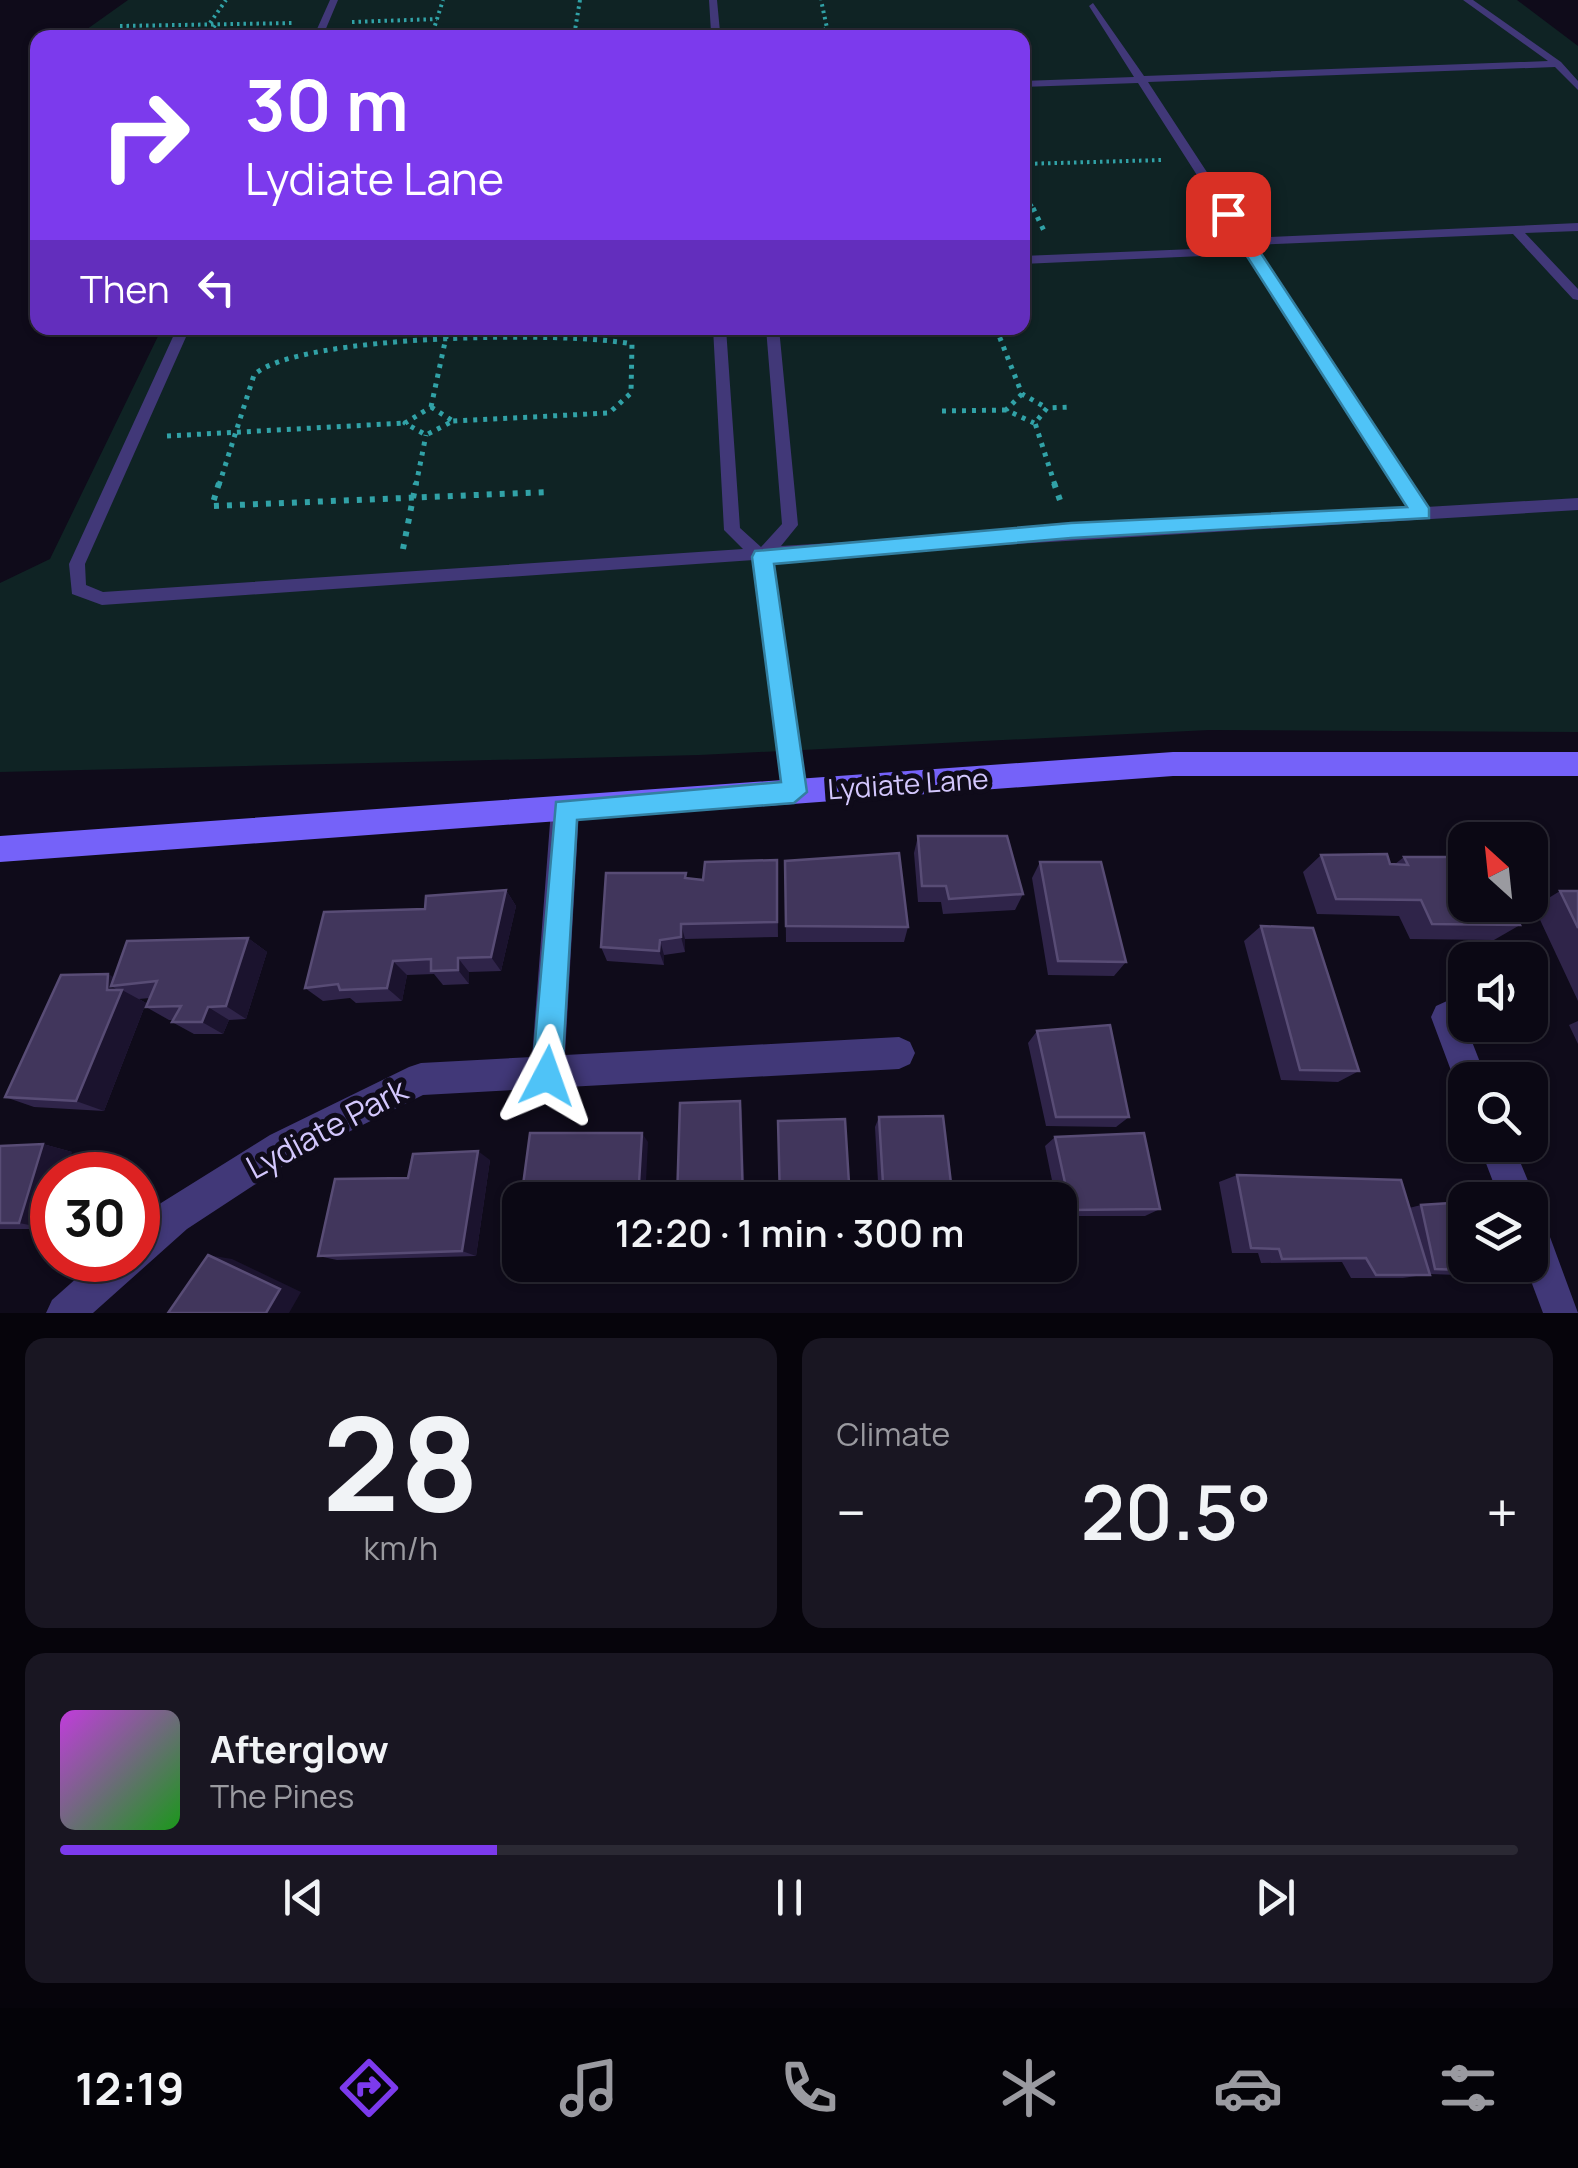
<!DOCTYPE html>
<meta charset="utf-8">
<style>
body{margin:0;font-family:Manrope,sans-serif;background:#191622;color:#f1f3f6;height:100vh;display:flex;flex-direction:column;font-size:38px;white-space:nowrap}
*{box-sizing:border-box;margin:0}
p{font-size:32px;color:#9a9aa0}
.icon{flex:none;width:55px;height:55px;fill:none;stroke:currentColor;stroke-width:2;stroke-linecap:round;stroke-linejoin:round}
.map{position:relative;height:1313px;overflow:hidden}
.panel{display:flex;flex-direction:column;gap:25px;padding:25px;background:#06040b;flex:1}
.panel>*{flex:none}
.banner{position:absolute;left:30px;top:30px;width:1000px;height:305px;border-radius:20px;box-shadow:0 2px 8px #0004,0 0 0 2px #2b2934;background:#7c3aed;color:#fff;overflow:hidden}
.needle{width:65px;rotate:333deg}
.controls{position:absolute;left:1448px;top:822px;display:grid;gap:20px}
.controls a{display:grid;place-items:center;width:100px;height:100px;border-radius:20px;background:#0b0814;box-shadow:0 2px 8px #0004,0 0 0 2px #2b2934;font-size:50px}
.speed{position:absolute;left:30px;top:1152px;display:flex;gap:20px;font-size:50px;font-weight:700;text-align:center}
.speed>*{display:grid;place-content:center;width:130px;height:130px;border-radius:50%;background:#0b0814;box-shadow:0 2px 8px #0004,0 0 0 2px #2b2934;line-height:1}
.speed .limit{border:15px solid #d22;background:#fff;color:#111}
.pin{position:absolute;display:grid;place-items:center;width:85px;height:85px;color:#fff;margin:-42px;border-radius:20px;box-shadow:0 5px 15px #0006}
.me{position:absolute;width:110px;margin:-55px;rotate:4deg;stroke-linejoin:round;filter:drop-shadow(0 0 8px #0008)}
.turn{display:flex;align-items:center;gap:35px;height:210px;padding:0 50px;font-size:45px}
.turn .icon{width:130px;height:130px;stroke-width:2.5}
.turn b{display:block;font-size:70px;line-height:85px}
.then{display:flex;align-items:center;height:95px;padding:0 50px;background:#0003;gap:20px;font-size:38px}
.big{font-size:75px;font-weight:600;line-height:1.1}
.panel .widget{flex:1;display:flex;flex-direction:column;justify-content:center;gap:15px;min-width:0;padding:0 35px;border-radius:20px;background:#191622}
.panel .dial{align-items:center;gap:0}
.dial b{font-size:130px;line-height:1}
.song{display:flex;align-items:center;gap:30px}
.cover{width:120px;height:120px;border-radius:15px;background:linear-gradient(135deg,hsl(290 70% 55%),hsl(120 70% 35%))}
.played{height:10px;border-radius:5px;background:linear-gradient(90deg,#7c3aed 30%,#2b2934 30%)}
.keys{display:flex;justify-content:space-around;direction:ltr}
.heat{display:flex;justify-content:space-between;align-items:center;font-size:55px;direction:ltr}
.panel .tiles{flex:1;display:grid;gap:25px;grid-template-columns:1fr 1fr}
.widget:last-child{grid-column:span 2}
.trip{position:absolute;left:502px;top:1182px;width:575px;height:100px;border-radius:20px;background:#0b0814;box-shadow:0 2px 8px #0004,0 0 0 2px #2b2934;font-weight:600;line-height:100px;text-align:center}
.tab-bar{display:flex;height:160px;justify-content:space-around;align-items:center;background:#040308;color:#9a9aa0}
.tab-bar .icon{width:70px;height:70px}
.tab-bar .active{color:#7c3aed}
.tab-bar b{font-size:45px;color:#f1f3f6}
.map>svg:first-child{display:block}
.green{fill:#0f2324}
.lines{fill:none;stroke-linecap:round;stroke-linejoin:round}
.path-far2{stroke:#31a2a7;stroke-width:4;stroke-dasharray:2.5 4;stroke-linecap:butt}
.path-far1{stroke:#31a2a7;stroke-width:5;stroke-dasharray:4 6;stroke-linecap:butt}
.path{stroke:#31a2a7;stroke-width:6;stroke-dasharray:5 8;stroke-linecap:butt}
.service{fill:#413878;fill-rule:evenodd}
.minor{fill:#413878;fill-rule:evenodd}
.secondary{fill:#7562f9;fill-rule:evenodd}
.wall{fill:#2f2449}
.shaded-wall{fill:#1b132e}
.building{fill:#41365c;stroke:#584c75;stroke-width:2.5}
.route{fill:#4fc3f7;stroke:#337fa1;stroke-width:2.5}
.labels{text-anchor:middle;stroke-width:10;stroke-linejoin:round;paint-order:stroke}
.street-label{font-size:28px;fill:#d3c7fd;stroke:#0f0b1a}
.near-street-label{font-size:32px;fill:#d3c7fd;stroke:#0f0b1a}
</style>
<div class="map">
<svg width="1578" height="1313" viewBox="0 0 1578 1313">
<rect width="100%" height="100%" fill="#0f0b1a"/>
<path class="green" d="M128 0H1517L1578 46V732L1209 730 699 755 0 772V583L50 559 162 328H1022V38L76 37Z"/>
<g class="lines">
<path class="path-far2" d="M580 0 574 36 580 38
M352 22 437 19
M210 23 226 0
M120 26 294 23
M206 38 216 24
M431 38 443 0
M513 38 574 36
M813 38 827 28 821 0
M1022 164 1162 160
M1022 187 1034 211"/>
<path class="path-far1" d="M1033 208 1046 235
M996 328 1022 394 1047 408
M1022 394 1006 410 1034 423
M431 407 448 328
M431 407 453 421 426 435 405 423Z
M942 411 1006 410
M167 436 405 423
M219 485 254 375C297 334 569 331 632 344L631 393 609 413 453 421
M416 485 426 435
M1055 485 1035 423 1047 408 1072 407"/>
<path class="path" d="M219 483 212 506 548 492
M1054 483 1062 506
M403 549 416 483"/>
<path class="service" d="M330 0H338L322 38H313Z
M709 0H717L720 32 770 38H685L711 32Z
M1463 0H1473L1561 62 1578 81V90L1555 67 1148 82 1250 238 1578 223V231L1525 233 1578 289V300L1573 299 1513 234 1254 245 1426 507 1578 498V510L770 559 805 792 802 798 795 801 788 798 785 792 754 560 102 605 72 594 69 564 177 328H190L85 564 86 585 103 592 743 549 724 530 713 328H726L740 528 761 547 782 524 766 328H779L798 525 781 546 1411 508 1248 254 1022 264V256L1243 247 1138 83 1022 87V81L1134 77 1089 6 1093 3 1144 76 1548 61Z"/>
<path class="minor" d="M565 797 575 801 579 810 565 1055 899 1037 910 1042 915 1053 910 1064 899 1069 423 1095 294 1159 187 1229 93 1313H46L52 1300 97 1260H138V1225L161 1203 270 1135 409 1067 421 1063 532 1057 551 810 555 801Z
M1447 1001 1458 1006 1487 1080H1465V1094L1459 1092 1431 1017 1436 1006Z
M1479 1145H1513L1536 1200 1530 1212V1200H1500Z
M1530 1213 1543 1218 1578 1313H1543L1525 1265H1530Z"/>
<path class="secondary" d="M1173 752H1578V776H1173L0 862V836Z"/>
</g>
<path class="wall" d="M918 836 1023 894 1015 910 943 914 941 902H918L914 853Z
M1321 855 1390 864H1395L1404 857 1520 925 1494 940 1410 939 1399 916 1317 914 1303 872Z
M777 860 778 937 685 939V952L664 955V965L607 961 601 947 687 879 703 880Z
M785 861 908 927 904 942H786Z
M1040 862 1126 962 1114 976 1048 975 1032 878Z
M506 890 516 906 501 971 469 972V984L443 985 434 974 407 975 402 1001 356 1003 350 998 323 1001 305 988 425 909Z
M1560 891H1578V1001L1534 907Z
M1261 926 1359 1071 1338 1082 1281 1080 1244 941Z
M248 938 267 952 246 1019 229 1020 223 1034H194L172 1022 173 1020H169L146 1007 150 998 139 999 146 1003 104 1111 34 1107 5 1097 114 977Z
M1578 1021V1044L1569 1025Z
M1037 1031 1129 1117 1116 1127 1046 1126 1028 1043Z
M879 1117 953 1200H879L875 1127Z
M1055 1137 1160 1209 1145 1216H1060V1200H1056L1045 1146Z
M43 1144 72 1152 52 1175V1220L50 1229H0V1146Z
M490 1160 476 1256 337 1260 318 1256 408 1178Z
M1237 1175 1409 1208 1421 1205 1543 1273 1512 1277 1430 1274 1403 1278H1351L1342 1262 1261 1263 1258 1253H1232L1219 1182Z"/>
<path class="shaded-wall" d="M506 890 516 906 501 971 491 957Z
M681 924 685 939V952L681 937Z
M248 938 267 952 246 1019 226 1006Z
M660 940 664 955V965L659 951Z
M458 958 469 972V984L458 970Z
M393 961 407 975 402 1001 387 988Z
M108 974 127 984 111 986 121 992 122 990 146 1003 104 1111 76 1101 107 990Z
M208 1007 229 1020 223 1034 202 1022Z
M740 1101 742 1111 745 1200H743Z
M642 1133 648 1142 645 1200H638Z
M43 1144 72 1152 65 1175H52V1220L50 1229 19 1223Z
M478 1151 490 1160 476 1256 462 1251Z
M208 1255 232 1259 301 1292 289 1313H266Z"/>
<path class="building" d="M918 836H1007L1023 894 949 899 946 886H922Z
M899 853 908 927 786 926 785 861Z
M1387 854 1390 864 1408 865 1404 857H1465V905H1510L1520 925 1432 924 1421 900 1336 899 1321 855Z
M777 860V922L681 924V937L660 940 659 951 601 947 606 873H686L685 878 703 880 705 862Z
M1040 862H1101L1126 962 1058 961Z
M506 890 491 957 458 958V970L431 971V959L393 961 387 988 340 990 338 984 305 988 324 912 425 909 426 896Z
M1560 891H1578V928Z
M1261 926 1313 928 1359 1071 1300 1070Z
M248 938 226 1006 208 1007 202 1022H172L181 1006 146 1007 157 981 111 986 127 941Z
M108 974 107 990H122L76 1101 5 1097 61 975Z
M1110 1025 1129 1117H1056L1037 1031Z
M740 1101 743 1200H677L680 1103Z
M943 1116 953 1200H884L879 1117Z
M845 1119 850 1200H780L778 1121Z
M530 1133H642L638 1200H521Z
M1144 1133 1160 1209 1071 1210 1055 1137Z
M43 1144 19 1223H0V1146Z
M478 1151 462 1251 318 1256 335 1179 408 1178 413 1154Z
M1237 1175 1401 1180 1430 1275H1376L1366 1258 1282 1259 1279 1249 1251 1248Z
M1021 1190 1022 1200H960L959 1196Z
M1465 1202V1265H1530V1235L1543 1273 1435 1269 1421 1205Z
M208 1255 280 1289 266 1313H168Z"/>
<path class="route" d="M1228 210 1235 214 1429 508V518L1071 538 774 564 807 792 794 803 577 820 562 1076 558 1086 547 1090 537 1086 532 1076 556 802 781 782 752 557 755 551 1071 523 1407 507 1220 214Z"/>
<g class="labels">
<g class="street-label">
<text transform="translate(908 784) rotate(-4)" y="10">Lydiate Lane</text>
</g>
<g class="near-street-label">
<text transform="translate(327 1129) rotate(-28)" y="11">Lydiate Park</text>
</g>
</g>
</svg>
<div class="controls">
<a><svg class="needle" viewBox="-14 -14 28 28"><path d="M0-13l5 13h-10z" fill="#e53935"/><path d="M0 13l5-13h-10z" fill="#9a9aa0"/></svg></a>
<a><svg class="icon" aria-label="sound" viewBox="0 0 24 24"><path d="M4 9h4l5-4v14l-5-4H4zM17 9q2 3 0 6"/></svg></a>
<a><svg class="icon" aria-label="search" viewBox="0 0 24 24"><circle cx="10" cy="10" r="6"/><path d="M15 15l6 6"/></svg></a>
<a><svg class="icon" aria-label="layers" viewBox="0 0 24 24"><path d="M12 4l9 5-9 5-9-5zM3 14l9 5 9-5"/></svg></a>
</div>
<div class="speed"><div class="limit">30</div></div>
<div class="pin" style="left:1228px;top:214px;background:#d93025"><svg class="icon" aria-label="arrive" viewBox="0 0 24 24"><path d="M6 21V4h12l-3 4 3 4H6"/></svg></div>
<svg class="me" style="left:547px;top:1076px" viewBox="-20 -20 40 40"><path d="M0-17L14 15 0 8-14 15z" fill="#4fc3f7" stroke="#fff" stroke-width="4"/></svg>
<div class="trip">12:20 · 1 min · 300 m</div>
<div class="banner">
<div class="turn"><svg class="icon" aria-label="right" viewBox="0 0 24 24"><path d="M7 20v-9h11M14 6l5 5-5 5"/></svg><div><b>30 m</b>Lydiate Lane</div></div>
<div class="then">Then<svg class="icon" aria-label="left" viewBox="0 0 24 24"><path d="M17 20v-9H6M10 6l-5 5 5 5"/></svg></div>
</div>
</div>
<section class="panel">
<div class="tiles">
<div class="widget dial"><b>28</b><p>km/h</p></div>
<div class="widget"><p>Climate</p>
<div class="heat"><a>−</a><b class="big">20.5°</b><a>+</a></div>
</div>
<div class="widget">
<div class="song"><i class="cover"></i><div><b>Afterglow</b><p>The Pines</p></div></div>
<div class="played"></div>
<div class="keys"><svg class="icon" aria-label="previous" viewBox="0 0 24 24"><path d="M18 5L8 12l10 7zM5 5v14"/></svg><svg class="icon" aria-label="pause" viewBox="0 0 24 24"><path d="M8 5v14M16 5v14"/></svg><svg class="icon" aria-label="next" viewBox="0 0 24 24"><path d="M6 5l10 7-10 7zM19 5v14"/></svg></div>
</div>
</div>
</section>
<nav class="tab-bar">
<b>12:19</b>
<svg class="icon active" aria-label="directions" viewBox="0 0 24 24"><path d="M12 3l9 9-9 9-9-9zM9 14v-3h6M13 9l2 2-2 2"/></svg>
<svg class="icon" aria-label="music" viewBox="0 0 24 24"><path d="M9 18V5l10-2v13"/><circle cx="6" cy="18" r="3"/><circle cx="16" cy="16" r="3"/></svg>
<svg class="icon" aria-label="phone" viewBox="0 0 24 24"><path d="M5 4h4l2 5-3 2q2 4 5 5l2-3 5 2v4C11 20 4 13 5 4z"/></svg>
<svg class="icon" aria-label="climate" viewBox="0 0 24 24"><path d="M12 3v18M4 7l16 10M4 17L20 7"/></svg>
<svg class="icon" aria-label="car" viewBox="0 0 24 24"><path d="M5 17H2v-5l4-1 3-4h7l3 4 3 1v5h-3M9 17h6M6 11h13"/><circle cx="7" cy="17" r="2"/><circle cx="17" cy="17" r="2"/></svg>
<svg class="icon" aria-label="filters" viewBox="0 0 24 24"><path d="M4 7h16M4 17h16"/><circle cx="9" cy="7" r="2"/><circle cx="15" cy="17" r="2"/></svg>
</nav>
